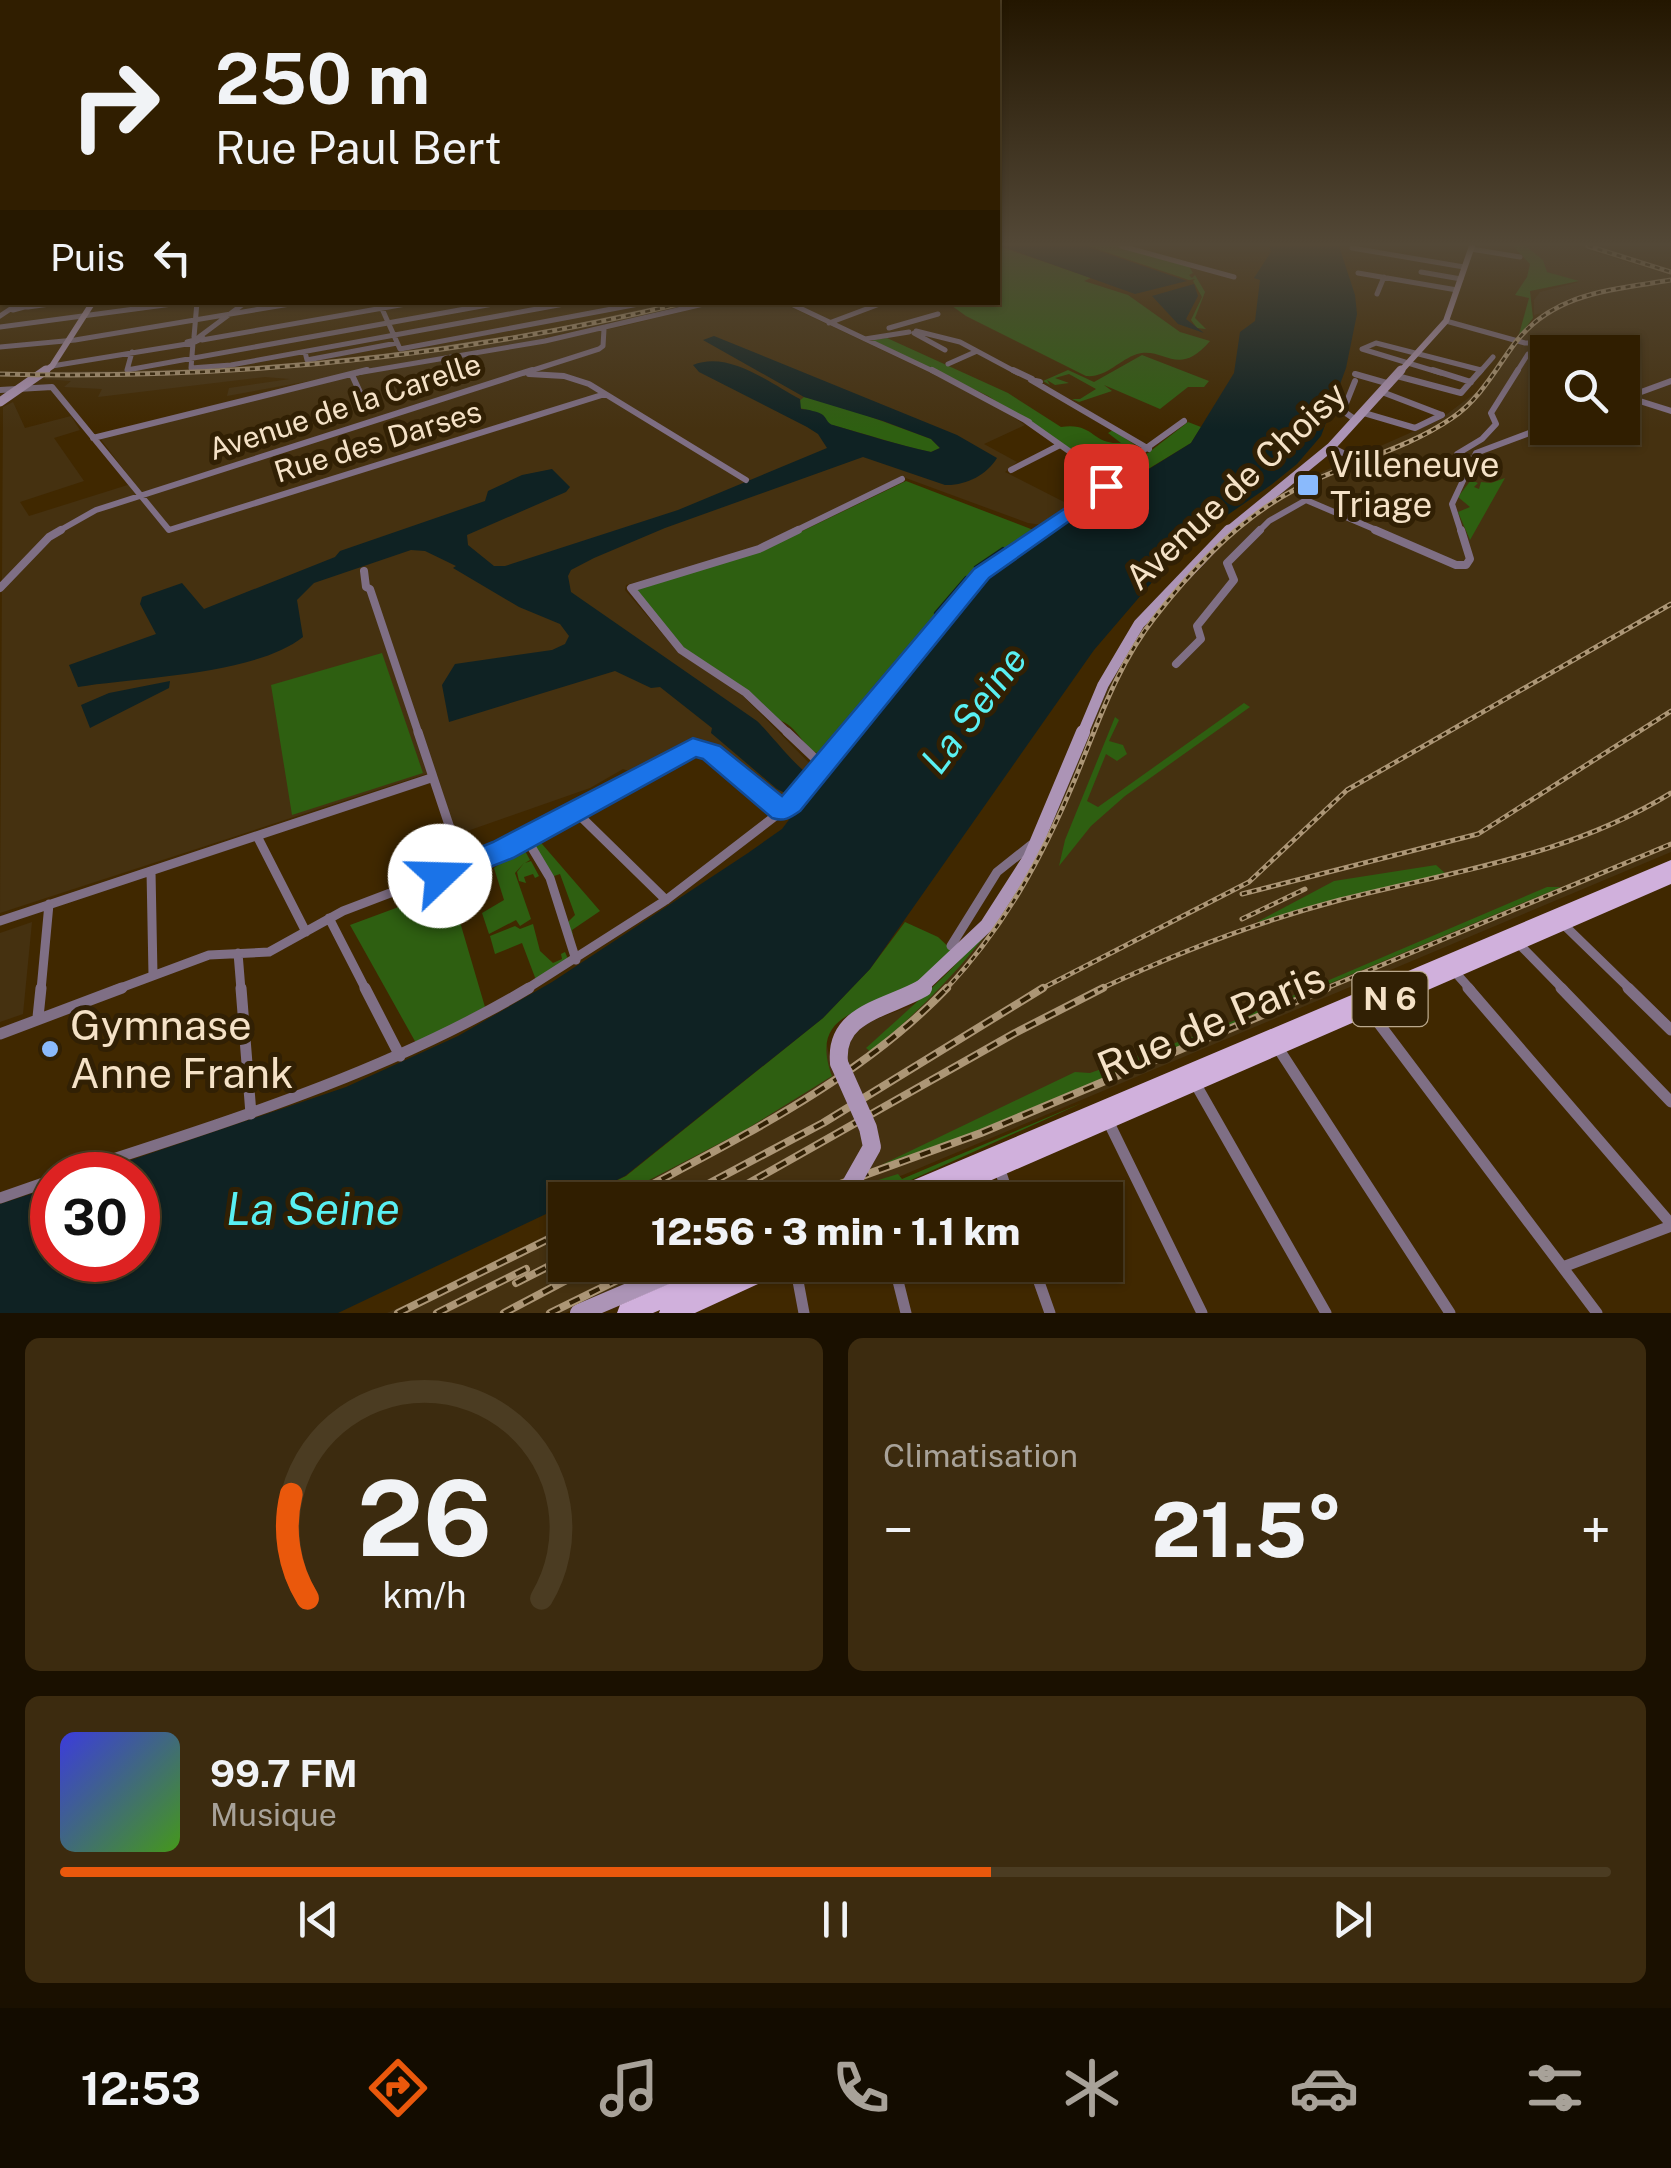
<!DOCTYPE html>
<html lang="fr">
<meta charset="utf-8">
<style>
body{margin:0;font-family:"Public Sans",sans-serif;background:#3c2b0f;color:#f1f3f6;height:100vh;display:flex;flex-direction:column;font-size:38px;white-space:nowrap}
*{box-sizing:border-box;margin:0}
p{font-size:32px;color:#a8a299}
.icon{flex:none;width:55px;height:55px;fill:none;stroke:currentColor;stroke-width:2;stroke-linecap:round;stroke-linejoin:round}
.map{position:relative;height:1313px;overflow:hidden}
.panel{display:flex;flex-direction:column;gap:25px;padding:25px;background:#1a1000;flex:1}
.panel>*{flex:none}
.banner{position:absolute;left:0px;top:0px;width:1000px;height:305px;box-shadow:0 2px 8px #0004,0 0 0 2px #4b3c22;background:#301e00;color:#f1f3f6;overflow:hidden}
.controls{position:absolute;left:1530px;top:335px;display:grid;gap:20px}
.controls a{display:grid;place-items:center;width:110px;height:110px;border-radius:0px;background:#301e00;box-shadow:0 2px 8px #0004,0 0 0 2px #4b3c22;font-size:50px}
.speed{position:absolute;left:30px;top:1152px;display:flex;gap:20px;font-size:50px;font-weight:700;text-align:center}
.speed>*{display:grid;place-content:center;width:130px;height:130px;border-radius:50%;background:#301e00;box-shadow:0 2px 8px #0004,0 0 0 2px #4b3c22;line-height:1}
.speed .limit{border:15px solid #d22;background:#fff;color:#111}
.pin{position:absolute;display:grid;place-items:center;width:85px;height:85px;color:#fff;margin:-42px;border-radius:20px;box-shadow:0 5px 15px #0006}
.me{position:absolute;width:110px;margin:-55px;rotate:69deg;stroke-linejoin:round;filter:drop-shadow(0 0 8px #0008)}
.turn{display:flex;align-items:center;gap:35px;height:210px;padding:0 50px;font-size:45px}
.turn .icon{width:130px;height:130px;stroke-width:2.5}
.turn b{display:block;font-size:70px;line-height:85px}
.then{display:flex;align-items:center;height:95px;padding:0 50px;background:#0003;gap:20px;font-size:38px}
.big{font-size:75px;font-weight:800;line-height:1.1}
.panel .widget{flex:1;display:flex;flex-direction:column;justify-content:center;gap:15px;min-width:0;padding:0 35px;border-radius:15px;background:#3c2b0f}
.panel .dial{align-items:center;gap:0}
.dial svg{height:260px;overflow:visible;fill:none;stroke:#4b3c22;stroke-width:7;stroke-linecap:round;text-anchor:middle}
.dial text{fill:#f1f3f6;stroke:none}
.song{display:flex;align-items:center;gap:30px}
.cover{width:120px;height:120px;border-radius:15px;background:linear-gradient(135deg,hsl(240 70% 55%),hsl(100 70% 35%))}
.played{height:10px;border-radius:5px;background:linear-gradient(90deg,#ea580c 60%,#4b3c22 60%)}
.keys{display:flex;justify-content:space-around;direction:ltr}
.heat{display:flex;justify-content:space-between;align-items:center;font-size:55px;direction:ltr}
.panel .tiles{flex:1;display:grid;gap:25px;grid-template-columns:1fr 1fr}
.widget:last-child{grid-column:span 2}
.trip{position:absolute;left:548px;top:1182px;width:575px;height:100px;border-radius:0px;background:#301e00;box-shadow:0 2px 8px #0004,0 0 0 2px #4b3c22;font-weight:800;line-height:100px;text-align:center}
.menu{display:flex;height:160px;justify-content:space-around;align-items:center;background:#130c00;color:#a8a299}
.menu .icon{width:70px;height:70px}
.menu .selected{color:#ea580c}
.menu b{font-size:45px;color:#f1f3f6}
.map>svg:first-child{display:block}
.built{fill:#453110;fill-rule:evenodd}
.green{fill:#2e5f11}
.water{fill:#0f2223}
.lines{fill:none;stroke-linecap:round;stroke-linejoin:round}
.stream{stroke:#0f2223;stroke-width:2.5}
.street-tunnel{stroke:#5b441e;stroke-width:6;stroke-dasharray:6 2.5;stroke-linecap:butt}
.street-far4{stroke:#7f6f85;stroke-width:5}
.street-far3{stroke:#7f6f85;stroke-width:6}
.street-far2{stroke:#7f6f85;stroke-width:8}
.street-far1{stroke:#7f6f85;stroke-width:9}
.street{stroke:#7f6f85;stroke-width:11}
.secondary-far4{stroke:#ac94b6;stroke-width:6}
.secondary-far3{stroke:#ac94b6;stroke-width:9}
.secondary-far2{stroke:#ac94b6;stroke-width:11}
.secondary-far1{stroke:#ac94b6;stroke-width:14}
.secondary{stroke:#ac94b6;stroke-width:18}
.primary{fill:#d0b0dc;fill-rule:evenodd}
.rail-far1-casing{stroke:#ac9676;stroke-width:5}
.rail-casing{stroke:#ac9676;stroke-width:8}
.rail-far1{stroke:#312004;stroke-width:2.5;stroke-dasharray:5;stroke-linecap:butt}
.rail{stroke:#312004;stroke-width:4;stroke-dasharray:11;stroke-linecap:butt}
.secondary-bridge{stroke:#ac94b6;stroke-width:18}
.route{fill:#1a73e8;stroke:#114b97;stroke-width:2.5}
.poi-dot{fill:#8abafc;stroke:#312004;stroke-width:4}
.labels{text-anchor:middle;stroke-width:10;stroke-linejoin:round;paint-order:stroke}
.far-street-label{font-size:30px;fill:#f5e2c7;stroke:#312004}
.shield{fill:#312004;stroke:#baa88c;stroke-width:2.5}
.shield-label{font-size:32px;font-weight:bold;fill:#f5e2c7}
.poi-label{font-size:35px;fill:#f5e2c7;stroke:#312004;text-anchor:start}
.street-label{font-size:35px;fill:#f5e2c7;stroke:#312004}
.water-label{font-size:38px;font-style:italic;fill:#59f0f2;stroke:#312004}
.near-street-label{font-size:42px;fill:#f5e2c7;stroke:#312004}
.near-poi-label{font-size:42px;fill:#f5e2c7;stroke:#312004;text-anchor:start}
.near-water-label{font-size:45px;font-style:italic;fill:#59f0f2;stroke:#312004}
</style>
<div class="map">
<svg width="1671" height="1313" viewBox="0 0 1671 1313">
<rect width="100%" height="100%" fill="#402800"/>
<path class="built" d="M1525 246H1573L1671 275V852L903 1175 832 1200H612L681 1163 826 1041 830 1060 856 1027 921 1002 960 964 1002 913 1110 683 1146 620 1236 530 1286 488 1439 420 1478 391 1541 313 1534 315V300L1540 292 1579 282 1541 270ZM1548 352H1622V428H1548Z
M669 303H708L545 336 548 341 620 327 717 303H782L988 400 1025 425 984 444 1017 462 1005 472 1072 506 1042 525 1028 523 903 477 757 548 626 585 625 590 678 652 743 696 814 768 782 801H776L717 749 689 743 634 773 623 769 590 788 456 835 437 774H426L0 913 3 407 13 402 25 428 71 416 80 430 54 438 84 481 20 502 29 516 134 483 99 437 373 370 492 348 227 396 229 388 290 379 265 377 98 397 102 389 64 387 71 381 44 379 50 372 238 368 367 356 537 332Z
M32 922 23 1014 0 1022V933Z
M565 1225V1265H677L565 1313H387L466 1277Z"/>
<path class="green" d="M998 246 1091 278 1084 281 1128 295 1180 332 1210 341C1178 379 1164 346 1137 354 1119 360 1106 378 1086 376L966 316 948 303 998 302Z
M1088 246H1117L1189 266 1193 273 1189 275 1192 278 1195 275 1205 292 1195 318 1206 329 1197 328 1191 320 1202 297 1193 281 1195 279 1189 280Z
M1513 246H1526L1543 260 1547 272 1579 281 1530 291 1533 318 1518 338 1529 298 1515 295 1527 277 1530 264Z
M887 338 1008 393 1061 427C1095 422 1091 445 1121 443L1108 433 1113 430 1141 449 1094 466 988 396 872 340Z
M1142 355 1209 381 1204 387H1188L1160 409 1104 385 1112 391 1079 402 1072 399H1080L1096 389 1069 374 1055 378 1069 383 1055 385 1047 380 1050 385 1043 381 1068 370 1094 382Z
M804 397 838 405 931 439 940 448 931 452C897 445 864 433 828 424L821 414 800 408 797 403Z
M1188 422 1201 427 1191 443 1117 488 1110 486 1109 478 1102 472 1105 469 1148 453Z
M1505 478 1470 540 1458 512 1470 507 1458 497 1471 480 1478 483 1474 487 1479 489 1481 482 1491 483Z
M906 481 1036 531 977 573 825 756C802 751 799 725 778 720L684 648 636 590 761 551Z
M382 653 423 773 292 815 271 685Z
M1244 703 1250 707 1125 796 1091 826 1059 866 1065 840 1115 717 1119 720 1109 741 1123 745 1127 754 1117 761 1106 754 1087 801 1098 807Z
M536 837 600 911 572 930 573 936 567 923 575 915 560 874 554 876 533 844Z
M523 847 530 860 525 863 531 861 539 876 535 878 533 874 524 877 526 883 519 881 517 872 524 863 515 873 531 919 520 926 516 920 489 934 482 913 504 900 494 868Z
M1436 865 1446 874 1257 922 1334 881Z
M1028 866 1032 868C984 945 940 993 871 1052L866 1048C934 986 982 949 1028 866Z
M1547 887H1561L967 1135 881 1165 1075 1072 1090 1073 1212 1030Z
M450 888 485 1007 416 1043 350 925Z
M905 922 938 937 954 952C940 963 927 978 912 987 871 1013 807 1008 832 1076L745 1130 611 1200H576L626 1176 823 1018 870 969Z
M533 924 540 951 553 963 562 959 561 954 565 952 568 959 536 980 522 943 495 954 490 936 515 926 520 929Z
M1084 1102 880 1194 862 1185 898 1174 902 1179Z"/>
<path class="water" d="M1001 246H1085L1187 281 1135 294Z
M1269 246H1339L1355 295 1357 314 1346 368 1321 436 1297 464 1271 485 1184 545 1094 650 870 969 823 1018 625 1176 576 1200H565V1205L338 1313H0V1204L52 1187V1260H138V1175H87L346 1087 458 1036 552 982 748 853 782 829 800 805 808 801 805 793 787 794 777 789 711 733 712 728 660 687 651 688 615 671 449 722 442 685 455 664 552 650 565 644 569 636 560 624 519 607 453 568 456 566 425 551 411 550 314 583 297 600 303 637C255 675 139 677 78 687L69 665 156 634 140 604 142 597 182 583 204 609 335 557 340 551 485 501 488 491 522 475 552 469 570 487 566 492 467 535 468 545 494 566H505L678 510 827 448 818 434 807 427 699 372 693 365C728 350 770 383 800 399L801 409C806 409 820 412 823 415 827 419 828 424 833 425 867 435 899 445 931 452L940 448 931 439 883 421 804 397 703 340 714 336 957 435 997 458C987 475 965 486 945 485L863 457 665 528 594 558 571 570 568 576 571 592 757 721C773 736 806 782 824 782L991 572 1044 534 1191 443 1234 373 1240 332 1255 321 1260 280 1254 278 1271 252Z
M1194 284 1198 296 1186 319 1204 333 1178 324 1152 296Z
M170 681 169 688 90 728 81 705 109 693Z"/>
<g class="lines">
<path class="stream" d="M975 567 1003 548
M935 613 966 577"/>
<path class="street-tunnel" d="M1357 460 1369 466"/>
<path class="street-far4" d="M1121 246 1234 277
M1352 248 1464 267
M1471 249 1520 257
M1421 272 1461 279
M1358 273 1457 290
M1377 294 1384 277
M379 302 400 349 649 302
M787 302 937 373
M28 307 64 302
M0 316 15 306H28L13 310
M1446 321 1525 343H1547L1554 336
M829 323 885 302
M0 327 187 302
M889 328 938 314
M916 331 960 342 1018 373
M914 333 945 350
M194 337 197 302
M199 337 246 302
M865 339 909 332
M202 340 417 302
M1552 340 1585 352
M193 343 191 368 231 365 575 302
M0 347 75 340 302 302
M132 352 127 370 504 302
M305 352 307 360 397 343
M948 364 975 352
M52 366 193 343 203 338 187 342
M357 373 545 341 712 302
M524 373 599 349 603 346 604 329
M1441 373 1362 349 1376 343 1481 370
M1479 373 1493 357
M1516 373 1528 354H1548"/>
<path class="street-far3" d="M932 370 1029 422
M1013 370 1032 379
M1433 370 1471 382
M529 374 564 376 589 384 746 480
M1355 374 1390 384
M352 375 365 403
M1397 376 1461 393 1481 370
M1355 381 1343 411 1356 420
M1040 382 1031 380 1149 449
M0 390 52 387 169 530 605 394
M1382 392 1442 415
M1627 397 1671 411
M1622 399 1671 381
M1364 413 1415 428 1442 415
M1025 420 1103 475 1106 486 1041 532
M93 438 367 370
M1331 447 1357 460
M1471 459 1457 454 1482 439 1496 424 1491 413 1518 370
M1095 469 1134 457 1184 421
M1011 470 1060 445
M57 532 96 510 532 370
M793 532 902 479
M1258 532 1269 521 1306 500 1381 532
M1461 532 1452 504 1476 453 1548 426"/>
<path class="street-far2" d="M1375 530 1456 565H1466L1470 559 1461 530
M364 571 366 587 370 589 419 735
M0 588 49 537 61 530
M1176 664 1201 639 1197 626 1234 580 1227 563 1260 530
M790 735 746 693 681 650 631 588 759 549 798 530
M849 735 982 574 1044 530"/>
<path class="street-far1" d="M418 732 463 867
M787 732 823 766
M575 811 666 900
M257 836 306 932
M526 838 550 878 576 960
M151 871 153 975
M329 918 366 990
M0 921 431 778
M1563 924 1631 990
M1518 943 1564 990
M951 946 997 872 1031 845
M238 953 241 990
M1454 971 1471 990
M41 990 49 904
M115 990 209 955 269 952 343 911 503 850 684 750 698 748 711 752 781 811
M525 990 666 900 791 804 851 732"/>
<path class="street" d="M241 988 251 1114
M365 988 400 1056
M1468 988 1671 1224
M1561 988 1671 1102
M1628 988 1671 1030
M1368 1009 1597 1313
M38 1017 41 988
M0 1034 122 988
M1278 1048 1450 1313
M1195 1083 1326 1313
M1109 1123 1202 1313
M999 1167 1010 1200
M64 1175C223 1123 385 1074 529 988
M0 1198 52 1180
M795 1265 804 1313
M894 1265 906 1313
M1033 1265 1050 1313
M1563 1267 1671 1226"/>
<path class="secondary-far4" d="M42 373 52 366 93 302
M1399 373 1446 321 1472 246"/>
<path class="secondary-far3" d="M0 402 46 370
M1227 532 1331 447 1401 370"/>
<path class="secondary-far2" d="M1082 735 1103 685 1139 624 1229 530"/>
<path class="secondary-far1" d="M918 990 987 925 1030 858 1083 732"/>
<path class="secondary" d="M839 1063C834 1013 886 1009 923 988
M579 1313 692 1265"/>
<path class="primary" d="M1671 860V884L946 1200H880L883 1193Z
M713 1265H749L748 1267 753 1265H788L784 1272 695 1313H659L660 1310 653 1313H617L620 1305Z"/>
<defs>
<path id="rail-far1" d="M1588 246 1671 272
M0 374C234 380 460 357 687 302
M1242 894 1478 834 1671 711
M1242 919 1305 889
M945 990C1004 928 1042 858 1075 779 1098 723 1117 665 1155 617 1192 569 1239 519 1294 490 1345 463 1404 451 1452 418 1480 399 1495 370 1515 343 1554 292 1612 290 1671 280
M1039 990 1249 882 1347 790 1671 604
M1098 990C1176 953 1256 922 1340 900 1454 871 1569 856 1671 793
M1322 990 1671 844"/>
<path id="rail" d="M623 1200C736 1139 857 1082 947 988
M678 1200 823 1123 1043 988
M719 1200 1015 1033 1103 988
M796 1200 981 1133 1327 988
M516 1283 565 1258
M398 1313 565 1231
M437 1313 526 1269
M504 1313 595 1265
M550 1313 648 1265"/>
</defs>
<use href="#rail-far1" class="rail-far1-casing"/>
<use href="#rail" class="rail-casing"/>
<use href="#rail-far1" class="rail-far1"/>
<use href="#rail" class="rail"/>
<path class="secondary-bridge" d="M839 1063 868 1128 872 1147 842 1200"/>
</g>
<linearGradient id="sky" x2="0" y2="1"><stop stop-color="#231600"/><stop offset="0.57" stop-color="#534837"/><stop offset="1" stop-color="#534837" stop-opacity="0"/></linearGradient>
<rect width="1671" height="429" fill="url(#sky)"/>
<path class="route" d="M1106 481 1113 482V490L989 578 800 811C790 818 784 822 772 818L703 759 696 757 513 858 440 887 430 884 426 876 430 868 493 842 693 738 720 746 782 796 974 569Z"/>
<g class="poi-dot">
<rect x="1296" y="473" width="24" height="24" rx="5"/>
<circle cx="50" cy="1049" r="10"/>
</g>
<g class="labels">
<g class="far-street-label">
<text transform="translate(345 407) rotate(-18)" y="10">Avenue de la Carelle</text>
<text transform="translate(378 442) rotate(-17)" y="10">Rue des Darses</text>
</g>
<rect class="shield" x="1352.5" y="972" width="75" height="54" rx="8"/>
<g class="shield-label">
<text x="1390" y="1010">N 6</text>
</g>
<g class="poi-label">
<text x="1330" y="477">Villeneuve<tspan x="1330" dy="40">Triage</tspan></text>
</g>
<g class="street-label">
<text transform="translate(1236 486) rotate(-43)" y="12">Avenue de Choisy</text>
</g>
<g class="water-label">
<text transform="translate(974 710) rotate(-53)" y="13">La Seine</text>
</g>
<g class="near-street-label">
<text transform="translate(1211 1022) rotate(-23)" y="15">Rue de Paris</text>
</g>
<g class="near-poi-label">
<text x="70" y="1040">Gymnase<tspan x="70" dy="48">Anne Frank</tspan></text>
</g>
<g class="near-water-label">
<text x="313" y="1225">La Seine</text>
</g>
</g>
</svg>
<div class="controls">
<a><svg class="icon" aria-label="search" viewBox="0 0 24 24"><circle cx="10" cy="10" r="6"/><path d="M15 15l6 6"/></svg></a>
</div>
<div class="speed"><div class="limit">30</div></div>
<div class="pin" style="left:1106px;top:486px;background:#d93025"><svg class="icon" aria-label="arrive" viewBox="0 0 24 24"><path d="M6 21V4h12l-3 4 3 4H6"/></svg></div>
<svg class="me" style="left:440px;top:876px" viewBox="-20 -20 40 40"><circle r="19" fill="#fff"/><path d="M0-13L10 11 0 6-10 11z" fill="#1a73e8"/></svg>
<div class="trip">12:56 · 3 min · 1.1 km</div>
<div class="banner">
<div class="turn"><svg class="icon" aria-label="right" viewBox="0 0 24 24"><path d="M7 20v-9h11M14 6l5 5-5 5"/></svg><div><b>250 m</b>Rue Paul Bert</div></div>
<div class="then">Puis<svg class="icon" aria-label="left" viewBox="0 0 24 24"><path d="M17 20v-9H6M10 6l-5 5 5 5"/></svg></div>
</div>
</div>
<section class="panel">
<div class="tiles">
<div class="widget dial"><svg viewBox="0 0 100 80">
<path d="M14 69A42 42 0 1 1 86 69"/>
<path d="M14 69A42 42 0 0 1 9 37" stroke="#ea580c"/>
<text x="50" y="56" font-size="32" font-weight="700">26</text>
<text x="50" y="72" font-size="11">km/h</text>
</svg></div>
<div class="widget"><p>Climatisation</p>
<div class="heat"><a>−</a><b class="big">21.5°</b><a>+</a></div>
</div>
<div class="widget">
<div class="song"><i class="cover"></i><div><b>99.7 FM</b><p>Musique</p></div></div>
<div class="played"></div>
<div class="keys"><svg class="icon" aria-label="previous" viewBox="0 0 24 24"><path d="M18 5L8 12l10 7zM5 5v14"/></svg><svg class="icon" aria-label="pause" viewBox="0 0 24 24"><path d="M8 5v14M16 5v14"/></svg><svg class="icon" aria-label="next" viewBox="0 0 24 24"><path d="M6 5l10 7-10 7zM19 5v14"/></svg></div>
</div>
</div>
</section>
<nav class="menu">
<b>12:53</b>
<svg class="icon selected" aria-label="directions" viewBox="0 0 24 24"><path d="M12 3l9 9-9 9-9-9zM9 14v-3h6M13 9l2 2-2 2"/></svg>
<svg class="icon" aria-label="music" viewBox="0 0 24 24"><path d="M9 18V5l10-2v13"/><circle cx="6" cy="18" r="3"/><circle cx="16" cy="16" r="3"/></svg>
<svg class="icon" aria-label="phone" viewBox="0 0 24 24"><path d="M5 4h4l2 5-3 2q2 4 5 5l2-3 5 2v4C11 20 4 13 5 4z"/></svg>
<svg class="icon" aria-label="climate" viewBox="0 0 24 24"><path d="M12 3v18M4 7l16 10M4 17L20 7"/></svg>
<svg class="icon" aria-label="car" viewBox="0 0 24 24"><path d="M5 17H2v-5l4-1 3-4h7l3 4 3 1v5h-3M9 17h6M6 11h13"/><circle cx="7" cy="17" r="2"/><circle cx="17" cy="17" r="2"/></svg>
<svg class="icon" aria-label="filters" viewBox="0 0 24 24"><path d="M4 7h16M4 17h16"/><circle cx="9" cy="7" r="2"/><circle cx="15" cy="17" r="2"/></svg>
</nav>
